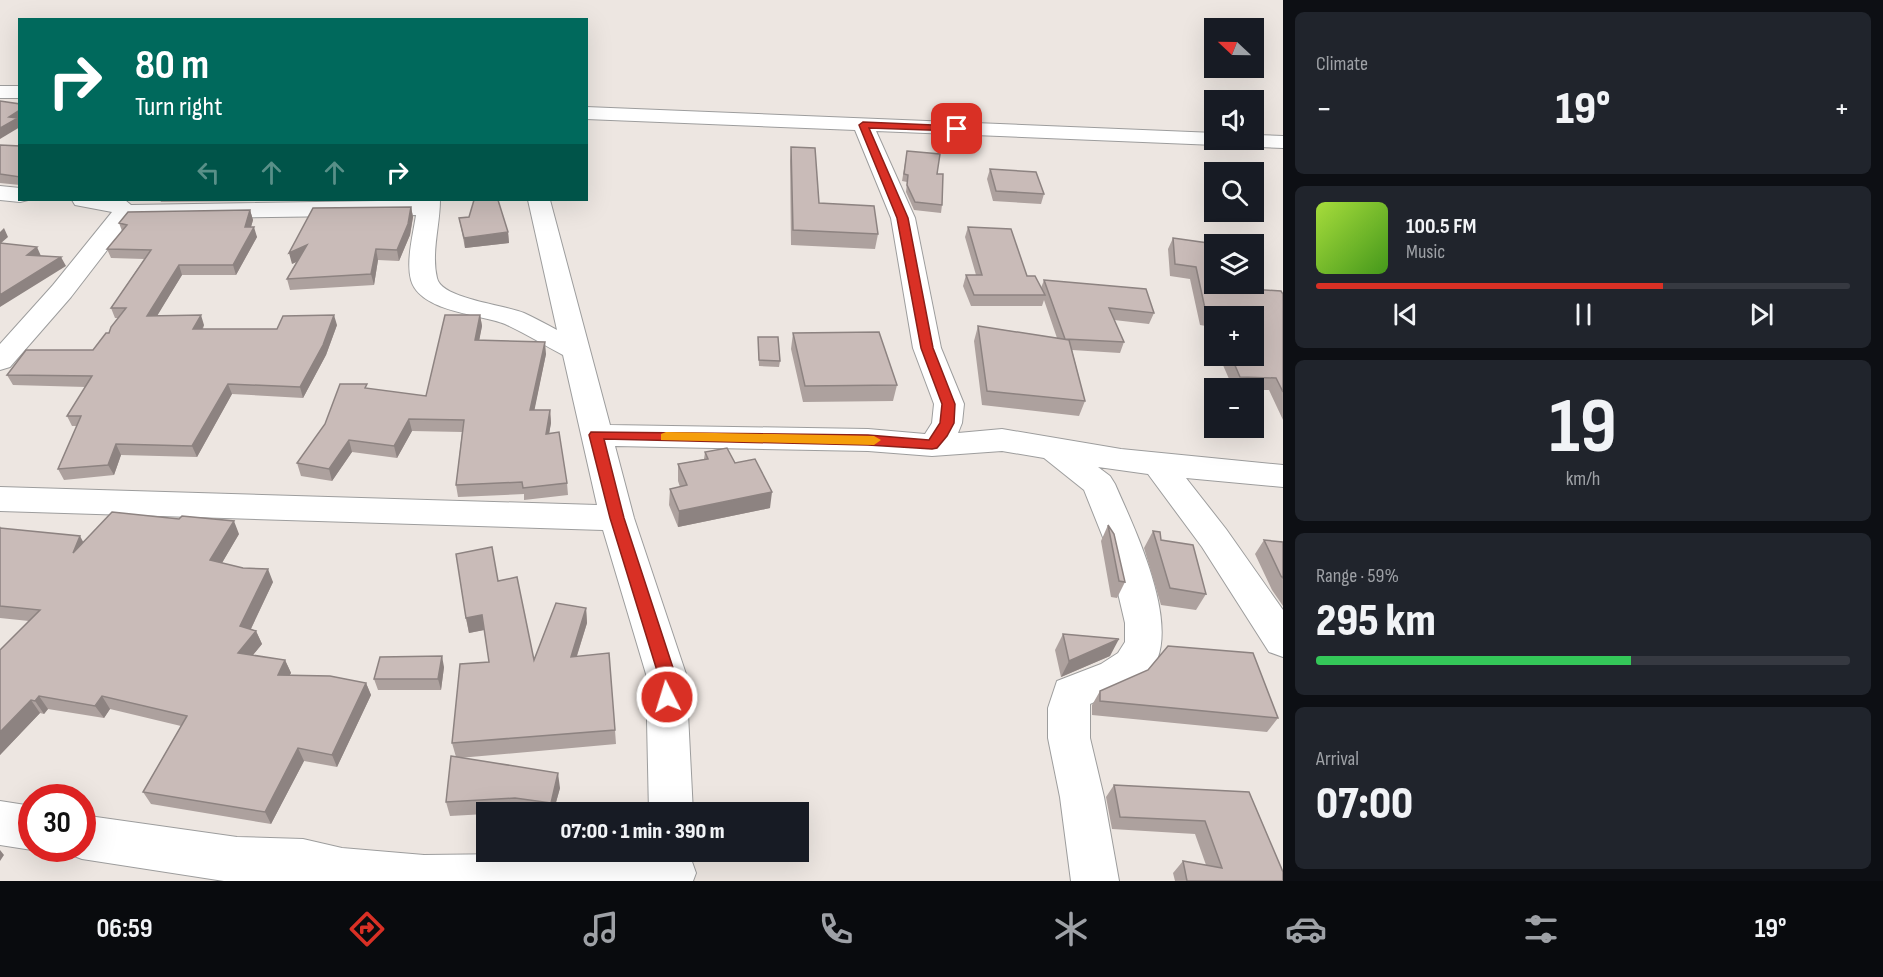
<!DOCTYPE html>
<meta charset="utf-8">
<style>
body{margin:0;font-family:"Sofia Sans Condensed",sans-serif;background:#20242c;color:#f1f3f6;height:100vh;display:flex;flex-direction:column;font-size:22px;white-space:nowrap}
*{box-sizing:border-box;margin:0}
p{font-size:20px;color:#9ea1a6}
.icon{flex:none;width:33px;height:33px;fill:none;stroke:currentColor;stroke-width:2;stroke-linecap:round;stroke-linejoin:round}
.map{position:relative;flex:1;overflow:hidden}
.sheet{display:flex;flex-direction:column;gap:12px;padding:12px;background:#0d0f14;width:600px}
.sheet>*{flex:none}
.guide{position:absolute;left:18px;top:18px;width:570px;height:183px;border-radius:0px;box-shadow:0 6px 24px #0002;background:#00695c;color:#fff;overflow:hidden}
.needle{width:39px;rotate:292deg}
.fabs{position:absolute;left:1204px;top:18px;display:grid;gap:12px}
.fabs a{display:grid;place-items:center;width:60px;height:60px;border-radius:0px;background:#171b24;box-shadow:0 6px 24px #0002;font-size:30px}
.speed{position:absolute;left:18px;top:784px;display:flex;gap:12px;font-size:30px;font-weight:700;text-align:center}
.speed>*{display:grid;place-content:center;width:78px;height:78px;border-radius:50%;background:#171b24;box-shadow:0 6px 24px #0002;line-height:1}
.speed .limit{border:9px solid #d22;background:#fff;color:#111}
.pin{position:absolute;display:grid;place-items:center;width:51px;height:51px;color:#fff;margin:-26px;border-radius:12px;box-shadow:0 3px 9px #0006}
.me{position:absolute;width:66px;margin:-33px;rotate:355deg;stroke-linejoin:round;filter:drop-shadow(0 0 4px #0008)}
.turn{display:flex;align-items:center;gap:21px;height:126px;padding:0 18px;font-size:27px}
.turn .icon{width:78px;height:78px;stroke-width:2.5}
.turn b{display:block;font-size:42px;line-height:51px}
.lanes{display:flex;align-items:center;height:57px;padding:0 18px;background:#0003;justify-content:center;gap:30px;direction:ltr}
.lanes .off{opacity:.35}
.big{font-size:45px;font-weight:800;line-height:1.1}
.sheet .tile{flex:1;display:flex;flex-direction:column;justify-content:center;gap:9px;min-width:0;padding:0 21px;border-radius:9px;background:#20242c}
.sheet .dial{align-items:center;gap:0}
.dial b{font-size:78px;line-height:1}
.song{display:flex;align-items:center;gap:18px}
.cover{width:72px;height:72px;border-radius:9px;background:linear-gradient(135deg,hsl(80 70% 55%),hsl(100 70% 35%))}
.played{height:6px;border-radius:3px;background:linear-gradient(90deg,#d93025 65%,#363941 65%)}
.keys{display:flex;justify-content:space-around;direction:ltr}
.heat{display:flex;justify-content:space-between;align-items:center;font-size:33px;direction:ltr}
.charge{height:9px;border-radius:4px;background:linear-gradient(90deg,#34c759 59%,#363941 0)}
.trip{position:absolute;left:476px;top:802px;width:333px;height:60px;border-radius:0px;background:#171b24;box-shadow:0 6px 24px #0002;font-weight:800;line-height:60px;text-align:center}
.tabs{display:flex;height:96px;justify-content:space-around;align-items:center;background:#090b0e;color:#9ea1a6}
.tabs .icon{width:42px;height:42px}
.tabs .active{color:#d93025}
.tabs b{font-size:27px;color:#f1f3f6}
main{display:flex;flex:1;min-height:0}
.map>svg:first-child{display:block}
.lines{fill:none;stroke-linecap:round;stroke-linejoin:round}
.minor-casing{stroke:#9d9d9d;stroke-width:2}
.minor{fill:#fff;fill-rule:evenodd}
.wall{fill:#ada19e}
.shaded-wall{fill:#8d8381}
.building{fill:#c9bbb8;stroke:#8d8381;stroke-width:1.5}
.route{fill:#d93025;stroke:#8d1f18;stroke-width:1.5}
.slow{fill:#f59e0b}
</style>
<main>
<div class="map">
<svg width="1283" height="881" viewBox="0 0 1283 881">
<rect width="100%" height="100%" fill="#ede6e1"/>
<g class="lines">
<defs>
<path id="minor" d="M0 86H20V98H0Z
M586 107 1215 133V140H1254V135L1283 136V148L1235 146 1228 144 1225 140 1215 145 876 131 915 218 941 348 964 404 962 423 958 433 1002 429 1121 449 1283 465V487L1186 478 1226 529 1283 610V657L1269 652 1202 547 1148 474 1098 467 1110 476 1115 484C1134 528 1190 640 1144 678 1128 691 1108 696 1090 704V738L1104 797 1119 881H1071L1060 797 1048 738V708L1057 681 1101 664 1118 653 1125 642V623L1108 550 1084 490 1044 458 1002 451 932 456 868 451 615 446 634 518 686 674 693 813H649L646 674 603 530 0 511V487L597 505 563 355C544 345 525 333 505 324 480 314 420 312 411 280 406 261 413 235 416 215L131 219 71 297 10 367 0 370V344L53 285 112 212 75 205 72 200H125L131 205 440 200C440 225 431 253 437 278 441 299 506 305 524 313 535 318 546 324 557 330L528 200H550L610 425 868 429 925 434 932 423 934 404 913 348 891 218 855 130 586 119Z
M0 186 20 188V200H28L20 202 0 200Z
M0 801 32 806V849H34L32 850 0 845Z
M82 815 237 837 303 839 342 848 424 855 679 852 690 856 696 873 693 881H224L82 859 66 853 64 849H82Z"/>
</defs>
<use href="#minor" class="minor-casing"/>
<use href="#minor" class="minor"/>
</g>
<path class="wall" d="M0 145 20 146V185L0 183Z
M791 147 819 203 878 234 875 249 791 245 790 161Z
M907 151 937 174 942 205 941 213 914 210 906 192 907 182 902 181Z
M990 169 1044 194 1041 204 993 201 987 179Z
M159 200H258V201L161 202 160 200Z
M411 207 413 217 410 235 399 261 378 260 374 285 290 290 287 279 297 261 292 264Z
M250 210 253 220 251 227 257 237 236 275H182L157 315 204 325 203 329H277L337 325 326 355 303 398 232 394 197 457 121 455 114 475 64 480 58 469 77 426H72L67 416 86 387 13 385 7 375 93 350 109 333 118 318H115L111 308 144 259 111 258 107 249 122 231 119 223Z
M459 218 508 232 509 243 465 248Z
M968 227 1041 288 1044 280 1154 313 1149 324 1114 320 1124 342 1120 353 1072 350 1085 401 1079 416 982 405 974 341 978 326 1057 338 1044 300 1042 306H971L963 286 966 275H976L965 237Z
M1173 238 1236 288 1283 294V420L1269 390H1254V388H1233L1219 356H1254L1215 316V346L1206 326 1200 325 1190 279 1170 276 1168 249Z
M480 315 482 326 479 340 546 354 534 410H550L551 423 549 433 567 483 568 495 524 500V494L458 497 456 485 462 432 412 431 397 458 352 452 332 481 301 476 297 463 368 389 426 396Z
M793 333 897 385 893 401 803 402 791 349Z
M758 337 780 361 779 367 759 366Z
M705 452 735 463 770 508 678 527 669 505 670 489 680 487 678 481V464L704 459Z
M1108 525 1125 582 1117 598 1111 597 1101 541Z
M0 526 1 528 83 542 239 534 222 563 273 582 251 629 256 631 262 644 253 655 285 660 291 673 289 675 366 683 371 695 337 767 304 761 271 824 151 804 143 792 181 726 110 709 104 718 48 709 44 714 40 713 0 755V650L29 621 0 618Z
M1153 531 1161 540 1206 594 1196 610 1161 605 1144 548Z
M1264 540 1283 542V606L1272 590 1255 554Z
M498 581 534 660 586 608 587 623 577 656 615 730 616 744 459 758 560 788 553 813H486V814L450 816 446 802 456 757 452 743 489 662 484 630 469 633 466 618Z
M1063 634 1110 656 1061 677 1055 650Z
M444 667 441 690H378L374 679Z
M1100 691 1278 718 1267 732 1092 715V705Z
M1114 785 1249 792 1283 881H1175L1173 873 1183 861 1206 865 1195 834 1112 829 1106 797Z"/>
<path class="shaded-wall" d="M20 110V127L0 139V128L9 117Z
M411 207 413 217 410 235 399 261 397 250Z
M250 210 253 220 248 237 245 227Z
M254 227 257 237 236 275 233 265Z
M4 228 8 237 0 244V232Z
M508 232 509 243 465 248 464 238Z
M307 245 310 256 292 264 289 253Z
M37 247 41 256 27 255Z
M376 249 378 260 374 285 371 274Z
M61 257 66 266 0 307V295Z
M179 265 182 275 151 326 147 316Z
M201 315 204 325 197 339 193 329Z
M334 315 337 325 326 355 303 398 300 387Z
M480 315 482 326 477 352 475 340Z
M545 342 546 354 532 422 530 410Z
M228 384 232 394 197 457 192 446Z
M550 410 551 423 547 446 546 434Z
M409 419 412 431 397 458 394 446Z
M349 440 352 452 332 481 329 469Z
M116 444 121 455 114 475 108 465Z
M772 492 770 508 678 527 679 511Z
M234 521 239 534 216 573 210 560Z
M80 536 87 549 73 553Z
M268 569 273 582 246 639 240 626Z
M586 608 587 623 572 671 571 657Z
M482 615 484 630 469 633 466 618Z
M256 631 262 644 244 666 238 653Z
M1119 639 1110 656 1061 677 1069 661Z
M442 656 444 667 441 690 438 679Z
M285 660 291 673 283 688 278 675Z
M366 683 371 695 337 767 332 755Z
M39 696 48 709 44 714 35 701Z
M102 696 110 709 104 718 95 706Z
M31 700 40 713 0 755V732Z
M298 748 304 761 271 824 265 812Z
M558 773 560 788 553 813H552L551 803Z
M0 850 4 855 0 861Z"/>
<path class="building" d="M0 101 20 104V110L9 117 18 118 0 128Z
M0 145 20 146V177L0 174Z
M791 147 815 148 819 203 874 206 878 234 793 230Z
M907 151 940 154 937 174H943L942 205 915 202 907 185 908 175 904 174Z
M990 169 1036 172 1044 194 996 191Z
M474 200H498L508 232 464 238 459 218 469 217Z
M411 207 408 224 397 250 376 249 371 274 287 279 307 245 289 253 313 208Z
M250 210 245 227H254L233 265H179L147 316 201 315 193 329H277L283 316 334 315 323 345 300 387 228 384 192 446 116 444 108 465 58 469 81 416H67L92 376 7 375 26 350H93L106 333H109L111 327 126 308H111L151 250 107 249 127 225 119 223 128 212Z
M968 227 1011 229 1027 276H1035L1045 295H974L966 275H982Z
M1173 238 1215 244V284H1235L1236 288 1281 291 1283 294V392L1276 378 1240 377 1231 356H1254V316H1215V320L1212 314 1206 313 1196 267 1175 264Z
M0 243 37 247 27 255 61 257 0 295Z
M1044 280 1146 289 1154 313 1109 308 1124 342 1065 339Z
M445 315H480L475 340 545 342 530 410H550L546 434 559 432 567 483 523 488 522 482 456 485 464 420 409 419 394 446 349 440 329 469 297 463 325 424 340 384H367L365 388 426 396Z
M978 326 1069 340 1085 401 987 391Z
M879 332 897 385 805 386 793 333Z
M758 337H778L780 361 759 360Z
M727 448 735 463 755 459 772 492 679 511 670 489 687 485 678 464 708 459 705 452Z
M112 512 179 519 182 516 234 521 210 560 243 568 268 569 240 626 256 631 238 653 285 660 278 675 330 676 366 683 332 755 298 748 265 812 143 792 187 716 102 696 95 706 39 696 35 701 31 700 0 732V650L40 610 0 606V528L80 536 73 553Z
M1108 525 1114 534 1125 582 1119 581Z
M1153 531 1160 532 1161 540 1193 545 1206 594 1170 588Z
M1264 540 1283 542V578L1281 576Z
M492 547 498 581 517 577 534 660 556 603 586 608 571 657 609 653 615 730 452 743 460 664 489 662 482 615 466 618 456 554Z
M1063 634 1119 639 1069 661Z
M1168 646 1253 653 1278 718 1100 701V691L1148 670Z
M442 656 438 679H374L380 657Z
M451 756 558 773 551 803 515 798 446 802Z
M1114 785 1249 792 1283 872V881H1187L1183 861 1222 868 1205 821 1120 817Z"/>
<path class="route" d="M863 122 957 126 961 129 957 131 869 128 908 218 933 348 955 404 954 423 947 436 937 448 932 449 868 445 604 439 624 518 675 674 676 697 673 702 667 705 661 702 658 674 610 518 589 435 591 432 868 435 929 440 940 423 942 404 921 348 897 218 859 125Z"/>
<path class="slow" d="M666 432 874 436 881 440 874 445 661 440V434Z"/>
</svg>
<div class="fabs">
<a><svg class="needle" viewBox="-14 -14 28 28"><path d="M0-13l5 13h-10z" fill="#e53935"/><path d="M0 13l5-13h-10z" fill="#9ea1a6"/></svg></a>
<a><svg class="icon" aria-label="sound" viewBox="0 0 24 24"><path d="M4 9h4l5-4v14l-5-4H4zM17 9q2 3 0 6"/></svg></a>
<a><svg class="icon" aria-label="search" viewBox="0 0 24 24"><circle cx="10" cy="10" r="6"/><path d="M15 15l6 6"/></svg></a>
<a><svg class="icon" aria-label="layers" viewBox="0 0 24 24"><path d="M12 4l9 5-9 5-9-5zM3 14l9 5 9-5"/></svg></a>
<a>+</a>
<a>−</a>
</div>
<div class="speed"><div class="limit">30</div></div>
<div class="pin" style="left:957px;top:129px;background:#d93025"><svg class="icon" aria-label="arrive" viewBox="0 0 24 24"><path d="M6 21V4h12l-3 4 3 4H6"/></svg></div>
<svg class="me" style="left:667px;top:697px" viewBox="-20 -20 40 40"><circle r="17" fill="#d93025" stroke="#fff" stroke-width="3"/><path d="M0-11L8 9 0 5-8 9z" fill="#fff"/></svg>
<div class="trip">07:00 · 1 min · 390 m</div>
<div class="guide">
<div class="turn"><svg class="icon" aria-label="right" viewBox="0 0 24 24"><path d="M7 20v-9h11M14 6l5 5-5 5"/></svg><div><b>80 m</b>Turn right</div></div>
<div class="lanes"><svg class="icon off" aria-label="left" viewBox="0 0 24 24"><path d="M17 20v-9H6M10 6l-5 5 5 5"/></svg><svg class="icon off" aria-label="ahead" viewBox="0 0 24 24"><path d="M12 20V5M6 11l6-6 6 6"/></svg><svg class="icon off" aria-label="ahead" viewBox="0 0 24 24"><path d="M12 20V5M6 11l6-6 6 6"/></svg><svg class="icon" aria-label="right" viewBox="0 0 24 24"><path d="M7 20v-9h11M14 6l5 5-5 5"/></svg></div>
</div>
</div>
<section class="sheet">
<div class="tile"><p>Climate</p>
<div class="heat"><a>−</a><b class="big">19°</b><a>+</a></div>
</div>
<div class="tile">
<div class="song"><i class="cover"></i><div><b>100.5 FM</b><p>Music</p></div></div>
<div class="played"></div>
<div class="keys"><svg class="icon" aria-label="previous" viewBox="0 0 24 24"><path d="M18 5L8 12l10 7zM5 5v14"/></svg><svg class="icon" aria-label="pause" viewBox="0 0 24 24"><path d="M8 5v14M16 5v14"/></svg><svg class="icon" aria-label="next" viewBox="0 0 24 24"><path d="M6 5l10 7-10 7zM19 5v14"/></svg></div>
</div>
<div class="tile dial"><b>19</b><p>km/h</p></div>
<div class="tile"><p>Range · 59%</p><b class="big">295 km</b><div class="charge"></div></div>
<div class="tile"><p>Arrival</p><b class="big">07:00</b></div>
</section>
</main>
<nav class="tabs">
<b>06:59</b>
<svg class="icon active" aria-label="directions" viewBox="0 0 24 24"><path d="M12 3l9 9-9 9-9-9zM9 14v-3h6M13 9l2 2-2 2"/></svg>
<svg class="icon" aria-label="music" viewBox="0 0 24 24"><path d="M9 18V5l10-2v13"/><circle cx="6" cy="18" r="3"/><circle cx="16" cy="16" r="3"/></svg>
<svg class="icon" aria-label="phone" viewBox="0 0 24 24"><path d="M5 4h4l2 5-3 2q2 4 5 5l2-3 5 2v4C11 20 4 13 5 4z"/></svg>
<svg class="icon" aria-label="climate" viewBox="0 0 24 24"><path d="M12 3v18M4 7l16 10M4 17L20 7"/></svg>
<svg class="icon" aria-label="car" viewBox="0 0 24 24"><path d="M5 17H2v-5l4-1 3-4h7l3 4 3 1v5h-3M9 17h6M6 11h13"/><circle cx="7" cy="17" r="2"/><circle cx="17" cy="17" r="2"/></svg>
<svg class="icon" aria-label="filters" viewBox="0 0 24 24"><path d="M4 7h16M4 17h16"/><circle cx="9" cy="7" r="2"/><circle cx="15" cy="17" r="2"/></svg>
<b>19°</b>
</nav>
